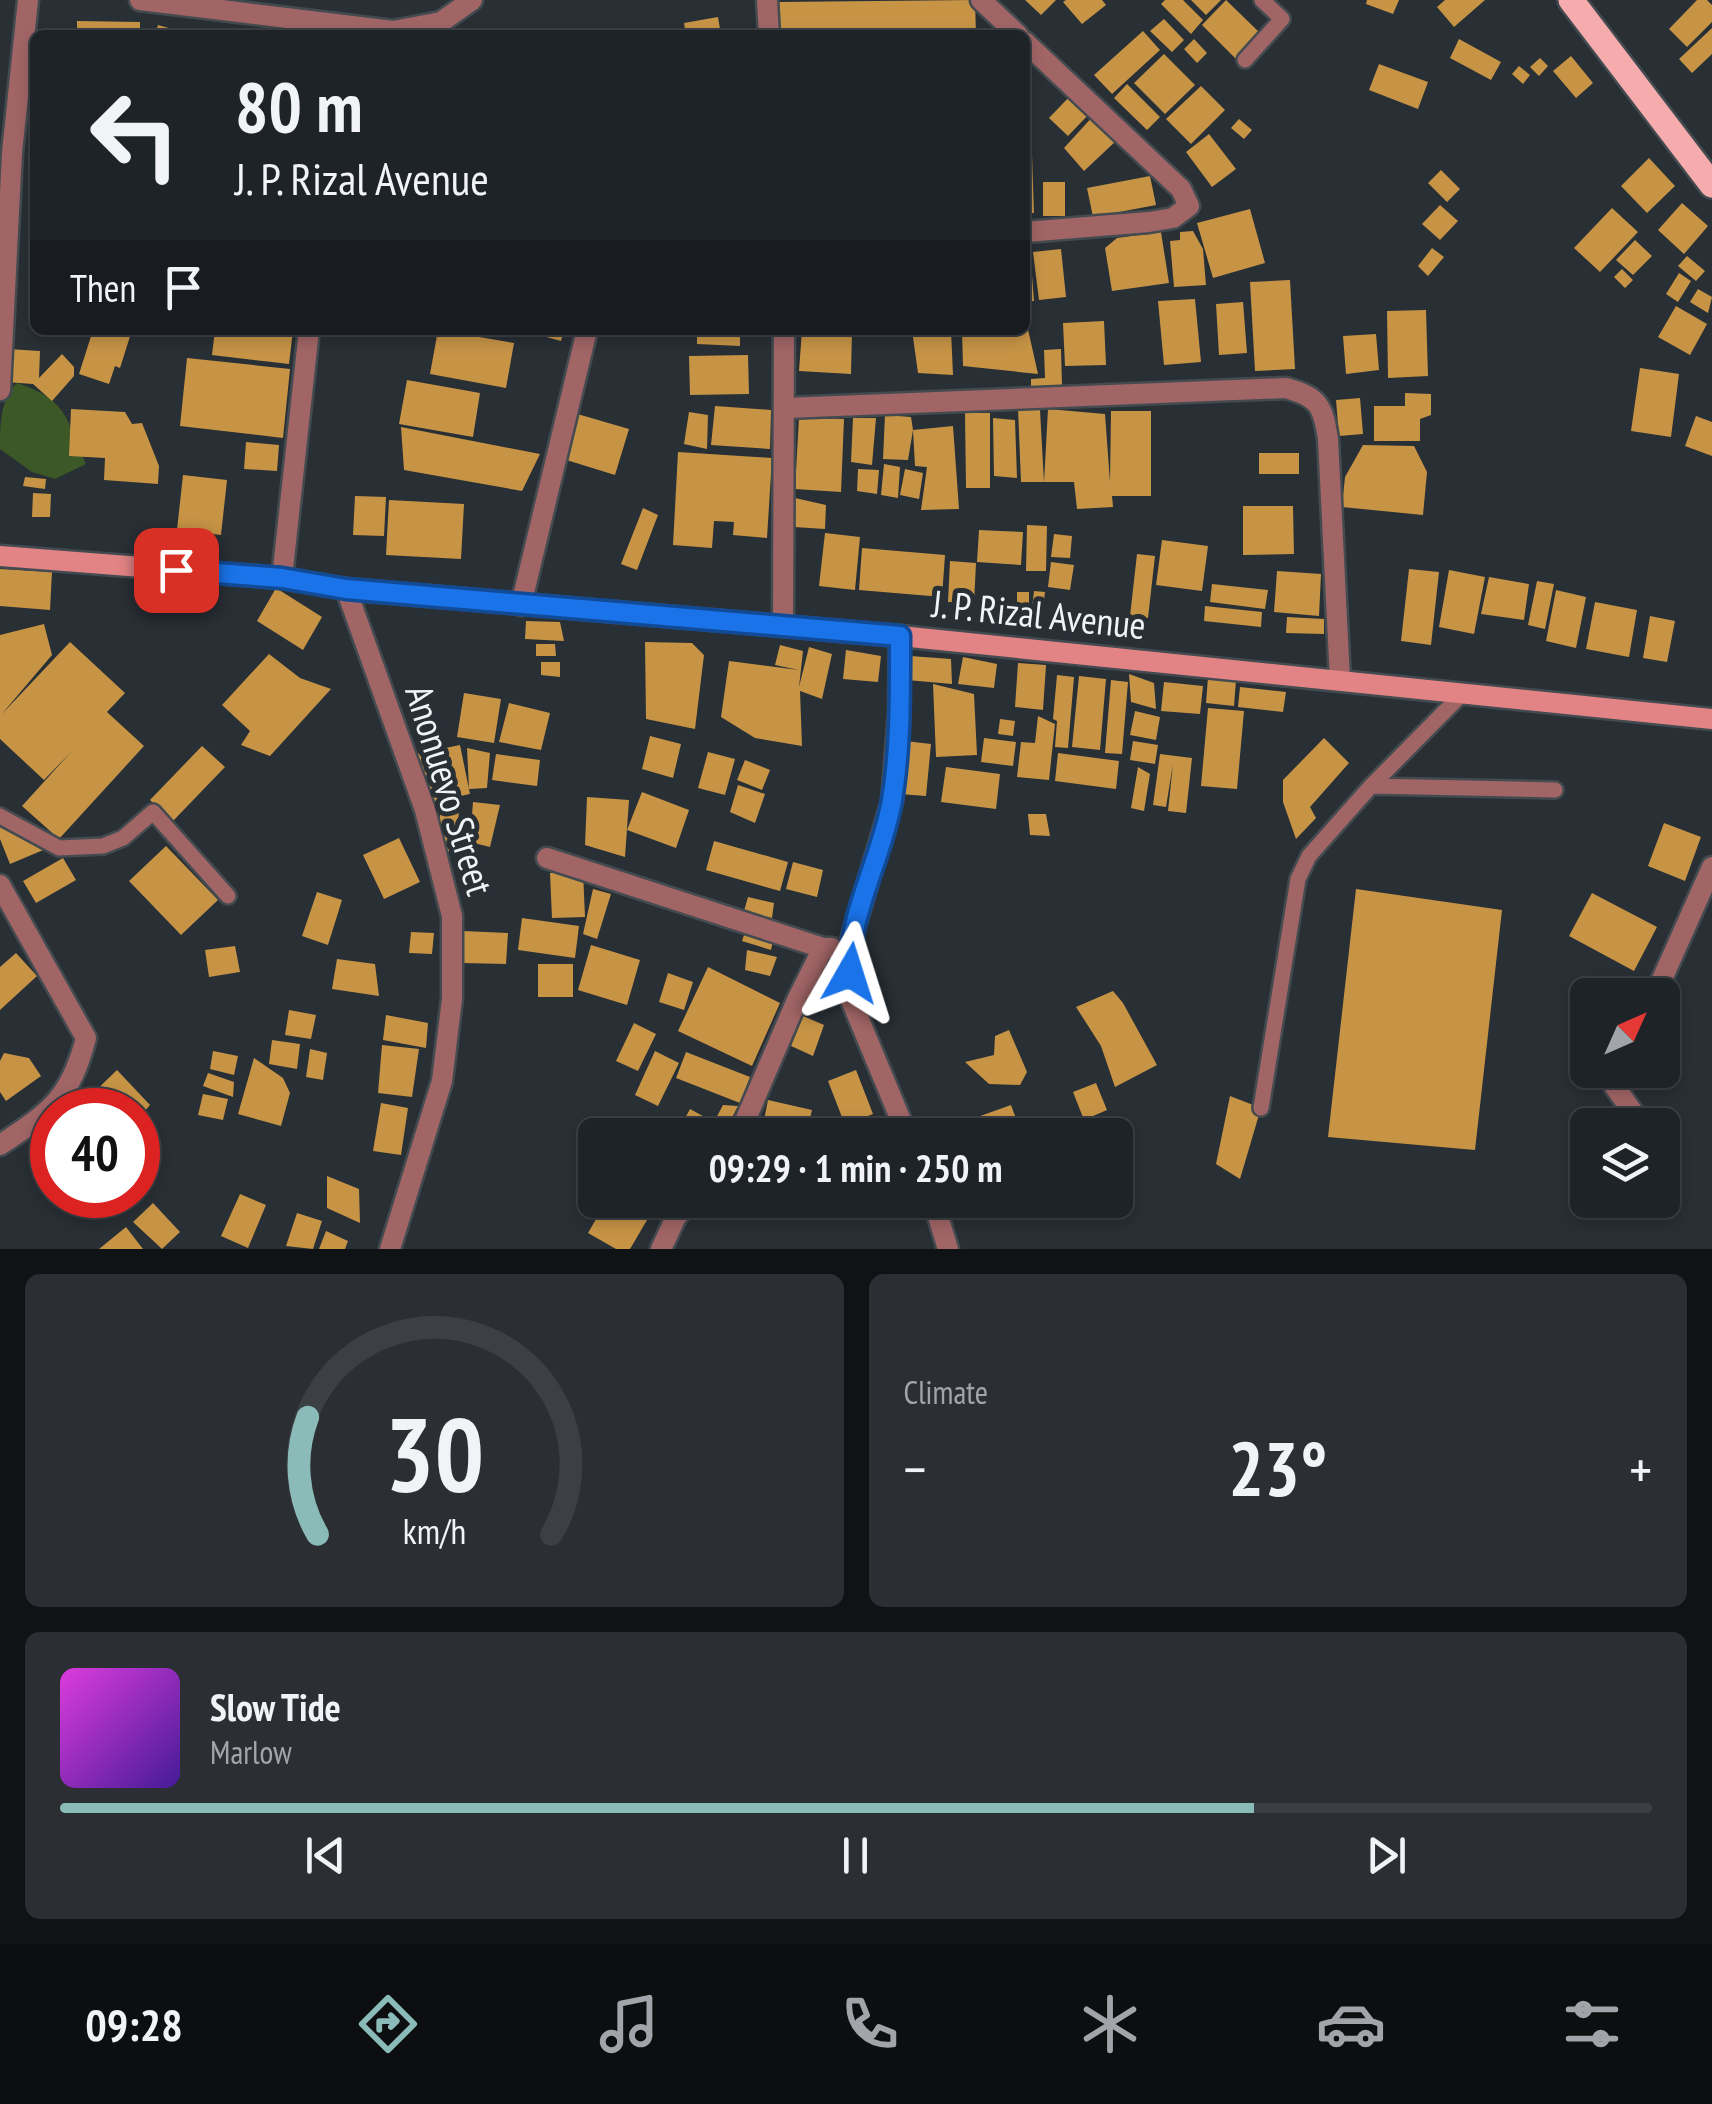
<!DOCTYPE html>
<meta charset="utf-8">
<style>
body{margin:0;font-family:"PT Sans Narrow",sans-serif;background:#2b2f34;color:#f1f3f6;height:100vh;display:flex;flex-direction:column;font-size:38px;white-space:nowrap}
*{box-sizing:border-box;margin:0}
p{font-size:32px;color:#a1a4a8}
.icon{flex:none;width:55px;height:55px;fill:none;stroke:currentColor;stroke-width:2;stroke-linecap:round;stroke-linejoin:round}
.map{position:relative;height:1249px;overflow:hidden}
.side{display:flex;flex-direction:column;gap:25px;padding:25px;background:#101316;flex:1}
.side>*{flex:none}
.guide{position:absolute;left:30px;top:30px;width:1000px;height:305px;border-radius:15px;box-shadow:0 5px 15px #0003,0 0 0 2px #3c4045;background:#1e2328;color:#f1f3f6;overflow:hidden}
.needle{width:65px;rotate:45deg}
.buttons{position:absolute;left:1570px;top:978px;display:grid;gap:20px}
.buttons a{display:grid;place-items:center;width:110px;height:110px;border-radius:15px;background:#1e2328;box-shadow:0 5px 15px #0003,0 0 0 2px #3c4045;font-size:50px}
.speed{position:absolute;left:30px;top:1088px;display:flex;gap:20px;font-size:50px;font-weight:700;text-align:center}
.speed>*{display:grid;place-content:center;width:130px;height:130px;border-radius:50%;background:#1e2328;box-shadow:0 5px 15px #0003,0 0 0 2px #3c4045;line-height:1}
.speed .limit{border:15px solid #d22;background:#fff;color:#111}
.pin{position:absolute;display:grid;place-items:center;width:85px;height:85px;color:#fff;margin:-42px;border-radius:20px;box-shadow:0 5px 15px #0006}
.me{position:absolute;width:110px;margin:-55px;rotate:6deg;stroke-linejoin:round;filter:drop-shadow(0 0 8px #0008)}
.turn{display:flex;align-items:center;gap:35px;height:210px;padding:0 40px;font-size:45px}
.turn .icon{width:130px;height:130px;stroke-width:2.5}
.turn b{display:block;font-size:70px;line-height:85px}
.then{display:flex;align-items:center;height:95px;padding:0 40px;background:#0003;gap:20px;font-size:38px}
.big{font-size:75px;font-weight:800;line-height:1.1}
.side .card{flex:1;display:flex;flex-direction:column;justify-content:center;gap:15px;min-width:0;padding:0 35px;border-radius:15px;background:#2b2f34}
.side .dial{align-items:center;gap:0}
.dial svg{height:260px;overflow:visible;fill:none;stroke:#3c4045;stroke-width:7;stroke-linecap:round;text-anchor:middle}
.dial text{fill:#f1f3f6;stroke:none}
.song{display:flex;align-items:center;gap:30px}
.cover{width:120px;height:120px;border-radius:15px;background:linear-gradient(135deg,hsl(300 70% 55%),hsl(260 70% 35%))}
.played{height:10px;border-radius:5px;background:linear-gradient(90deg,#8bbbb9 75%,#3c4045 75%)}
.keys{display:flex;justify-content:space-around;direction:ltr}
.heat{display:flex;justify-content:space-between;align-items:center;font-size:55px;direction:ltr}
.side .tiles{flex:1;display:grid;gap:25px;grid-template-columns:1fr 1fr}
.card:last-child{grid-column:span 2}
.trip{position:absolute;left:578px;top:1118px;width:555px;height:100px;border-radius:15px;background:#1e2328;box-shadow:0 5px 15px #0003,0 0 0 2px #3c4045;font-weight:800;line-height:100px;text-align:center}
.menu{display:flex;height:160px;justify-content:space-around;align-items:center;background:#0c0e10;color:#a1a4a8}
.menu .icon{width:70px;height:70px}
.menu .current{color:#8bbbb9}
.menu b{font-size:45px;color:#f1f3f6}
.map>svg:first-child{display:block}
.green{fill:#3c5827}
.building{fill:#c79446}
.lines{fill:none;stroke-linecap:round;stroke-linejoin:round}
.service-casing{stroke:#444b50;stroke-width:20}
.minor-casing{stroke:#444b50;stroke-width:25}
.tertiary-casing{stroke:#444b50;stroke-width:25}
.secondary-casing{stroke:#444b50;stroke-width:25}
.primary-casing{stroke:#444b50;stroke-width:30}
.service{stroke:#a16566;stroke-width:15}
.minor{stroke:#a16566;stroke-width:20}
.tertiary{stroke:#a16566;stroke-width:20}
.secondary{stroke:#e28385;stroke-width:20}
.primary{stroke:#f6acac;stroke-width:25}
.route-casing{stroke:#114b97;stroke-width:25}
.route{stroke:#1a73e8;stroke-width:18}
.labels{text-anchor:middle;stroke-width:10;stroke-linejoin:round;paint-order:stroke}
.street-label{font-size:38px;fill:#eff4f8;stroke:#282f35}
</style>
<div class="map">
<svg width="1712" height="1249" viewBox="0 0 1712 1249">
<rect width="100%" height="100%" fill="#282f35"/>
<path class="green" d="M17 383C68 400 66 418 86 464L55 479 32 472 0 449C0 425 0 399 17 383Z"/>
<path class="building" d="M975 0 976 35H777L776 2Z
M1025 0H1056L1041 15Z
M1066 0H1102L1106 5 1082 24 1063 2Z
M1165 0H1183L1203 20 1191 34 1161 4Z
M1191 0H1221L1206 15Z
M1226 0 1261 34 1236 59 1202 25Z
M1367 0H1399L1393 14 1366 4Z
M1445 0H1485L1454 27 1437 7Z
M1697 0H1707L1712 5V22L1687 47 1669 29Z
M718 17 721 35H686L684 23Z
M1164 19 1184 40 1172 52 1150 31Z
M77 21 140 22V35H77Z
M158 25 190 34 189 35H155Z
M1712 28V54L1692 73 1679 59Z
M1143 31 1160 50 1112 94 1094 75Z
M1194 39 1207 53 1197 63 1184 49Z
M1459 39 1501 62 1491 80 1450 58Z
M1164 54 1195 85 1165 114 1134 83Z
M1571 56 1593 83 1576 98 1553 71Z
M1540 58 1548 66 1539 76 1530 67Z
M1379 64 1428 82 1418 109 1369 90Z
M1519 66 1530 75 1523 84 1512 74Z
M1127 84 1160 117 1147 130 1114 98Z
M1201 86 1225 110 1191 144 1166 119Z
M1072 94 1091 112 1068 136 1049 118Z
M26 96H35V119L25 118Z
M1095 114 1117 140 1084 171 1064 148Z
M1239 119 1252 130 1244 139 1231 128Z
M1209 134 1236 169 1212 187 1186 152Z
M1025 155H1032L1034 213H1025Z
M1649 158 1675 186 1647 213 1621 186Z
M1441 170 1460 189 1447 202 1428 183Z
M1150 176 1156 205 1093 217 1087 188Z
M1043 182H1065V216H1043Z
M1682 203 1708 226 1684 254 1658 230Z
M1440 205 1458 221 1440 240 1422 224Z
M1612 208 1638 232 1600 272 1574 248Z
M1250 209 1265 263 1213 278 1197 223Z
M1193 231 1203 249 1206 285 1174 287 1170 241 1180 240V232Z
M1161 232 1169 283 1112 291 1105 248 1117 238Z
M1635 240 1652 256 1633 275 1616 260Z
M1432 248 1444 257 1428 276 1418 266Z
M1061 249 1066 297 1039 300 1033 252Z
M1025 250H1030L1034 301 1025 302Z
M1687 256 1705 271 1696 281 1678 266Z
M1622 269 1633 280 1625 288 1614 277Z
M1679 273 1691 281 1678 302 1666 294Z
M1290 280 1295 369 1255 371 1250 282Z
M1698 289 1712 297 1708 313 1690 302Z
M1195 299 1201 362 1164 365 1158 301Z
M1243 302 1247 353 1219 355 1216 304Z
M1676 306 1707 324 1690 355 1658 337Z
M1426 310 1428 376 1388 378 1387 311Z
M1025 316 1038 374 963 366 962 330H1025Z
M1104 321 1106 365 1065 366 1063 323Z
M93 330H132L120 368 115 366 109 384 79 374Z
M215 330H293L289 364 212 355Z
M438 330 514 343 506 388 430 374Z
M521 330H564L561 341Z
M697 330H740V346L697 344Z
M802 330H852L851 374 799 371Z
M912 330H951L953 375 918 373Z
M1376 334 1379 370 1346 374 1343 336Z
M8 349 40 351 39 378 62 354 74 367V376L52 401 33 384 6 382Z
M1061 349 1062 386 1031 388V379L1045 378 1044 350Z
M748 355 749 394 690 395 689 356Z
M187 358 290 369 283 438 180 426Z
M1640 368 1679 374 1671 437 1631 431Z
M407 380 480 393 473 437 399 424Z
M1405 393 1431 394V415L1420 419V441H1374V406H1405Z
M1360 398 1363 434 1339 436 1336 400Z
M715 406 771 410 770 449 711 445Z
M71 409 125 412 132 424 142 423 159 466 158 484 104 480 105 458 69 456Z
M1018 409 1040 410 1044 482H1021Z
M1048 409 1105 414 1110 482 1111 411H1151V496H1112L1113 507 1077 509 1074 482H1044Z
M689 412 708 415 707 449 684 444Z
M574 413 629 429 615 475 560 458Z
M965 413H990V488H966Z
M885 415 911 417 913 430 908 460 883 459Z
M1696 416 1712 422V456L1685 446Z
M799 418 844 419 841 492 795 489Z
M853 418H876L872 465 851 462Z
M993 418 1015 420 1017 478 994 476Z
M953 426 959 509 921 510 927 467 915 466 913 430Z
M401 427 540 454 522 491 404 470Z
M246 442 279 445 277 471 244 469Z
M1363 445 1414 446 1427 472 1423 515 1342 507 1345 477Z
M678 452 772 458 767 538 733 535 734 522 714 521 712 548 673 545Z
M1259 453H1299V474H1259Z
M884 464 900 467 898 498 881 495Z
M858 469 879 470 877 494 857 491Z
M905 469 923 473 919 499 900 495Z
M183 475 227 480 221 535 177 530Z
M25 477 46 479 45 489 23 486Z
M33 493 51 494 50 517H32Z
M355 496 386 497 384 536 353 535Z
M795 498 826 505 825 529 794 527Z
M389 500 464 504 461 559 386 555Z
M1243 506H1293L1294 554 1243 555Z
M643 508 658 515 637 570 621 564Z
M1027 525 1047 526 1046 571H1026Z
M979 530 1023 532 1021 565 977 562Z
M825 533 860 537 855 590 819 586Z
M1054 534 1072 536 1070 558 1051 557Z
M1162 540 1208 546 1202 591 1156 585Z
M862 548 945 555 942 597 859 590Z
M1137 554 1155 556 1148 618 1130 616Z
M950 561 976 563 974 603 948 602Z
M1051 562 1074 565 1070 590 1048 587Z
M0 569 52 572 50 610 0 606Z
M1409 569 1439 572 1431 645 1401 641Z
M1449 570 1485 577 1474 634 1439 627Z
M1277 571 1321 574 1319 616 1274 612Z
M1489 577 1529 584 1524 620 1481 614Z
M1537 581 1554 584 1545 629 1528 625Z
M1212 584 1268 590 1265 609 1210 602Z
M276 588 322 617 303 650 257 621Z
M1556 590 1586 597 1576 648 1546 641Z
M1034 591 1045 592 1043 609 1032 608Z
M1017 592H1029V613L1017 612Z
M1595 602 1637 610 1629 657 1586 649Z
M1205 606 1262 612 1261 627 1204 621Z
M1650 616 1675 621 1667 662 1643 658Z
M1287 617 1324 619V634L1286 633Z
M526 621 560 622 564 641 525 639Z
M44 624 52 655 1 715 70 642 125 693 107 712 144 746 59 839 22 806 72 751 44 780 0 739V635Z
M645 642 692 643 704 655 695 729 646 719Z
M536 644H555L556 656H536Z
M780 645 803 651 799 687 809 647 832 654 822 699 800 691 802 746 755 738 721 717 729 661 799 670 775 665Z
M846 650 881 656 878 682 843 679Z
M269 654 300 678 331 689 270 756 241 745 250 731 222 705Z
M910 656 951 659 952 684 907 680Z
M963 657 997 664 994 688 958 684Z
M541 662H560V677L541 675Z
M1018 663 1046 665 1043 710 1015 707Z
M1129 674 1154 683 1156 709 1131 702Z
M1057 675 1074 677 1068 748 1055 747 1057 721 1053 719Z
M1079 676 1106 679 1100 750 1072 747Z
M1208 678 1236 680 1234 706 1206 703Z
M1111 680 1128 682 1122 754 1105 753Z
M1164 682 1203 686 1200 714 1161 711Z
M933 684 974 694 977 755 936 757Z
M1240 687 1286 692 1283 712 1238 707Z
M464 693 501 699 494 743 457 737Z
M509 703 550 713 541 750 499 742Z
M1208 708 1244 711 1237 789 1201 786Z
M1135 711 1160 717 1156 740 1130 735Z
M1038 716 1055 724 1049 780 1017 777 1021 742 1035 743Z
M1000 719 1015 721 1013 736 998 734Z
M650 736 681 744 673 778 642 769Z
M984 738 1016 742 1013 766 981 762Z
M1324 738 1349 763 1310 807 1316 818 1296 839 1283 802V780Z
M905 741 931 744 926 796 900 794Z
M1133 741 1158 745 1155 764 1130 760Z
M460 745 470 794 426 803 416 754Z
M202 746 225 767 172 822 150 800Z
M467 748 490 753 487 788 469 789Z
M708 752 735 759 725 795 698 788Z
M1058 753 1119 761 1116 789 1055 781Z
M496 754 540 760 537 786 492 780Z
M1160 754 1192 758 1186 813 1168 811 1173 764 1166 807 1153 805Z
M745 760 770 770 762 790 737 780Z
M946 767 1000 774 996 809 941 802Z
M1138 767 1150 774 1144 811 1131 808Z
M738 785 765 794 755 823 730 812Z
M642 792 689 810 676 848 627 830Z
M587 797 629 800 625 857 585 845Z
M473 802 500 805 490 847 470 842Z
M440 807 459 808 458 826 440 824Z
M1028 814H1046L1050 836 1030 835Z
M1664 823 1701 837 1685 881 1648 866Z
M0 826 16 829 48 848 10 864 0 839Z
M437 833H465V852L436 851Z
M399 838 420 882 384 899 363 855Z
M714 841 788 862 780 891 706 870Z
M166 846 218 900 181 935 129 881Z
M63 858 76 880 36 903 23 881Z
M793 862 823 870 817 897 786 889Z
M583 871 585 917 552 918 550 873Z
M593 889 611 894 597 939 583 934Z
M1356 889 1502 910 1475 1150 1328 1137Z
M317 892 342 900 328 945 302 936Z
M1592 893 1657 927 1634 971 1569 936Z
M748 897 774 903 772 918 744 911Z
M522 918 579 926 575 958 518 950Z
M746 929 774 937 771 950 742 941Z
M463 931 508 933 506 964 462 963Z
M411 932 434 933 432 954 409 953Z
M591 945 640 960 627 1005 578 990Z
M235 946 240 972 209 977 205 950Z
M747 950 777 957 770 976 745 970Z
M16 953 37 976 0 1010V967Z
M337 959 375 964 379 996 332 989Z
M538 964H573V997H538Z
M708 967 780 1003 752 1066 678 1031Z
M668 973 693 982 684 1010 659 1002Z
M1113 991 1123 1003 1157 1065 1115 1087 1101 1046 1076 1007Z
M289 1010 316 1015 311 1039 285 1035Z
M386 1015 428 1023 426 1048 383 1040Z
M803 1016 824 1025 813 1056 791 1046Z
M634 1023 656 1034 638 1071 616 1061Z
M1009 1030 1027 1072 1020 1085 989 1084 965 1062 994 1055 995 1036Z
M272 1040 300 1044 297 1069 269 1064Z
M382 1045 419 1049 412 1097 378 1093Z
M310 1049 327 1053 323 1080 306 1077Z
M213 1051 238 1056 234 1075 210 1069Z
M655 1051 679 1063 658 1106 635 1095Z
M686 1052 750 1077 740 1103 676 1078Z
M4 1053 29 1058 41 1076 6 1101 0 1092V1061Z
M254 1058 283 1078 290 1093 281 1126 238 1114Z
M117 1070 150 1105 138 1119V1110H101L88 1098Z
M856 1070 873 1114 845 1125 828 1081Z
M208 1073 234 1082 233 1097 203 1086Z
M1096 1083 1107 1110 1084 1120 1073 1092Z
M203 1094 228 1099 223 1120 198 1115Z
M1230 1096 1261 1108 1240 1179 1216 1164Z
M768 1100 812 1110 806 1135H761Z
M381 1103 408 1108 401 1155 373 1151Z
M723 1105 738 1106 723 1135H676L690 1109 714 1122Z
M1011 1105 1022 1135H958L955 1125Z
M599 1119 625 1131 623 1135H595V1161L582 1156Z
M327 1176 359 1189 360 1223 327 1208Z
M240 1194 266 1205 248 1248 221 1236Z
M607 1200H626L650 1215 630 1249H616L588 1233Z
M707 1200H744L736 1217Z
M153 1203 180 1232 162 1249 133 1222Z
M297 1213 322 1221 313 1249 286 1246Z
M126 1227 143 1249H99Z
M326 1231 348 1241 345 1249H319Z"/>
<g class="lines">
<defs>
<path id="service" d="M1245 60 1282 19 1262 0
M1371 786 1555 790
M0 816 59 848 103 846 123 838 153 812 228 896
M1261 1108 1298 879 1309 856 1371 786 1463 693"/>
<path id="minor" d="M140 0 393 31 441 22 472 0
M767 0 769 35
M981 0 1018 35
M1025 42 1181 189 1189 206 1173 218 1149 222 1025 232
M0 390 12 153 28 0
M786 408 1286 388C1319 397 1323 406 1328 439L1340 680
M282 578 309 330
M346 589 425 810 452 916V999L442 1081 390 1249
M521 605 587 330
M783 626 784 330
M547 858 823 948
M0 885 86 1038C70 1099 51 1111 0 1145
M1655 995 1712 867
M1623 1070 1615 1087 1639 1121
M739 1135 797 1000 823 948H832
M661 1249 676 1217 691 1200"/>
<path id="tertiary" d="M900 636 899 713 892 801 849 946 851 1000 907 1135
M933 1200 948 1249"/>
<path id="secondary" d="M0 556 282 578 346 589 900 636 1712 719"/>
<path id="primary" d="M1571 0 1712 185"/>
</defs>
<use href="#service" class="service-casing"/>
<use href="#minor" class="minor-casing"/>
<use href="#tertiary" class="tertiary-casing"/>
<use href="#secondary" class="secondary-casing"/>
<use href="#primary" class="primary-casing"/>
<use href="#service" class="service"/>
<use href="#minor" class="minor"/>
<use href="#tertiary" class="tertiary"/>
<use href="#secondary" class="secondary"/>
<use href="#primary" class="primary"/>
</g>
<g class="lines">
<defs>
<path id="route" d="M176 570 282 578 346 589 900 636C900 690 901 747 892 800 882 859 848 913 850 973"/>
</defs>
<use href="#route" class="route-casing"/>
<use href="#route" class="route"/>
</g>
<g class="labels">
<g class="street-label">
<text transform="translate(1039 615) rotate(6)" y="13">J. P. Rizal Avenue</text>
<text transform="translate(449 790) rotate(73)" y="13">Anonuevo Street</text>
</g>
</g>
</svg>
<div class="buttons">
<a><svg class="needle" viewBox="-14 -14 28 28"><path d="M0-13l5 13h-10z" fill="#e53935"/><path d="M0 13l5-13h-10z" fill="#a1a4a8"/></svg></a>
<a><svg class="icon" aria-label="layers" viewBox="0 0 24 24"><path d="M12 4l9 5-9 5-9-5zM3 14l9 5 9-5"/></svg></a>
</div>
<div class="speed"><div class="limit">40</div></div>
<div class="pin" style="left:176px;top:570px;background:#d93025"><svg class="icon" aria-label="arrive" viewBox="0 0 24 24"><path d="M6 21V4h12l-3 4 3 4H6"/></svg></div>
<svg class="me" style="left:850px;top:973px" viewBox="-20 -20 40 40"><path d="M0-17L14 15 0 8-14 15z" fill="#1a73e8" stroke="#fff" stroke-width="4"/></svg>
<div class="trip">09:29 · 1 min · 250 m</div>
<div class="guide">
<div class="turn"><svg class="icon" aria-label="left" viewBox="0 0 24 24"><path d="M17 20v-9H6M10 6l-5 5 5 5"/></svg><div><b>80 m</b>J. P. Rizal Avenue</div></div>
<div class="then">Then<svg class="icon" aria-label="arrive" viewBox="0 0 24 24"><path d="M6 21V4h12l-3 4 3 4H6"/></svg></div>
</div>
</div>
<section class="side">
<div class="tiles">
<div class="card dial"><svg viewBox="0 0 100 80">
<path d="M14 69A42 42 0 1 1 86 69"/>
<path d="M14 69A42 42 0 0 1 11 33" stroke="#8bbbb9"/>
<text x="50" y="56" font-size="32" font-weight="700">30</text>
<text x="50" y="72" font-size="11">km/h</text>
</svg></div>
<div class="card"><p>Climate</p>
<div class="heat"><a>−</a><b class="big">23°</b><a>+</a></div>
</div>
<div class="card">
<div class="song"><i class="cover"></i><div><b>Slow Tide</b><p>Marlow</p></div></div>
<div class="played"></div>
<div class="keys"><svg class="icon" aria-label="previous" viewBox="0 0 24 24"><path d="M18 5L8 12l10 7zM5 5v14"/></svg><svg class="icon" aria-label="pause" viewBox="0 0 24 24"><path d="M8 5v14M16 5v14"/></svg><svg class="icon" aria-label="next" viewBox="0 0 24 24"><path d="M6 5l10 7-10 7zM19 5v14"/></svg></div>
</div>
</div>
</section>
<nav class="menu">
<b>09:28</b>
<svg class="icon current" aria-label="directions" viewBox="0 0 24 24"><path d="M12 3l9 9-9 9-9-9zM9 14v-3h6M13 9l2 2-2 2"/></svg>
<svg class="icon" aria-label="music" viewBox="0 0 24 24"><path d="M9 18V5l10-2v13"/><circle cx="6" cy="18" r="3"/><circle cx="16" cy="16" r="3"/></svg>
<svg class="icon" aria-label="phone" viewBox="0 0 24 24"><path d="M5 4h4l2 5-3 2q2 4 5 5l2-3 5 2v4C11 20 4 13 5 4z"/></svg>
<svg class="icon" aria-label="climate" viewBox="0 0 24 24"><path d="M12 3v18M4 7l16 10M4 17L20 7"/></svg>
<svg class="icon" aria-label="car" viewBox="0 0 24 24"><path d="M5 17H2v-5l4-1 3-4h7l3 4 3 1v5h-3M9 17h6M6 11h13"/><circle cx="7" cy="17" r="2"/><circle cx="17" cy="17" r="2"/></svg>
<svg class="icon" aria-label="filters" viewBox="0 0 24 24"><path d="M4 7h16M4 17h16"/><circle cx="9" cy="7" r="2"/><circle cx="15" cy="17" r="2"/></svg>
</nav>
